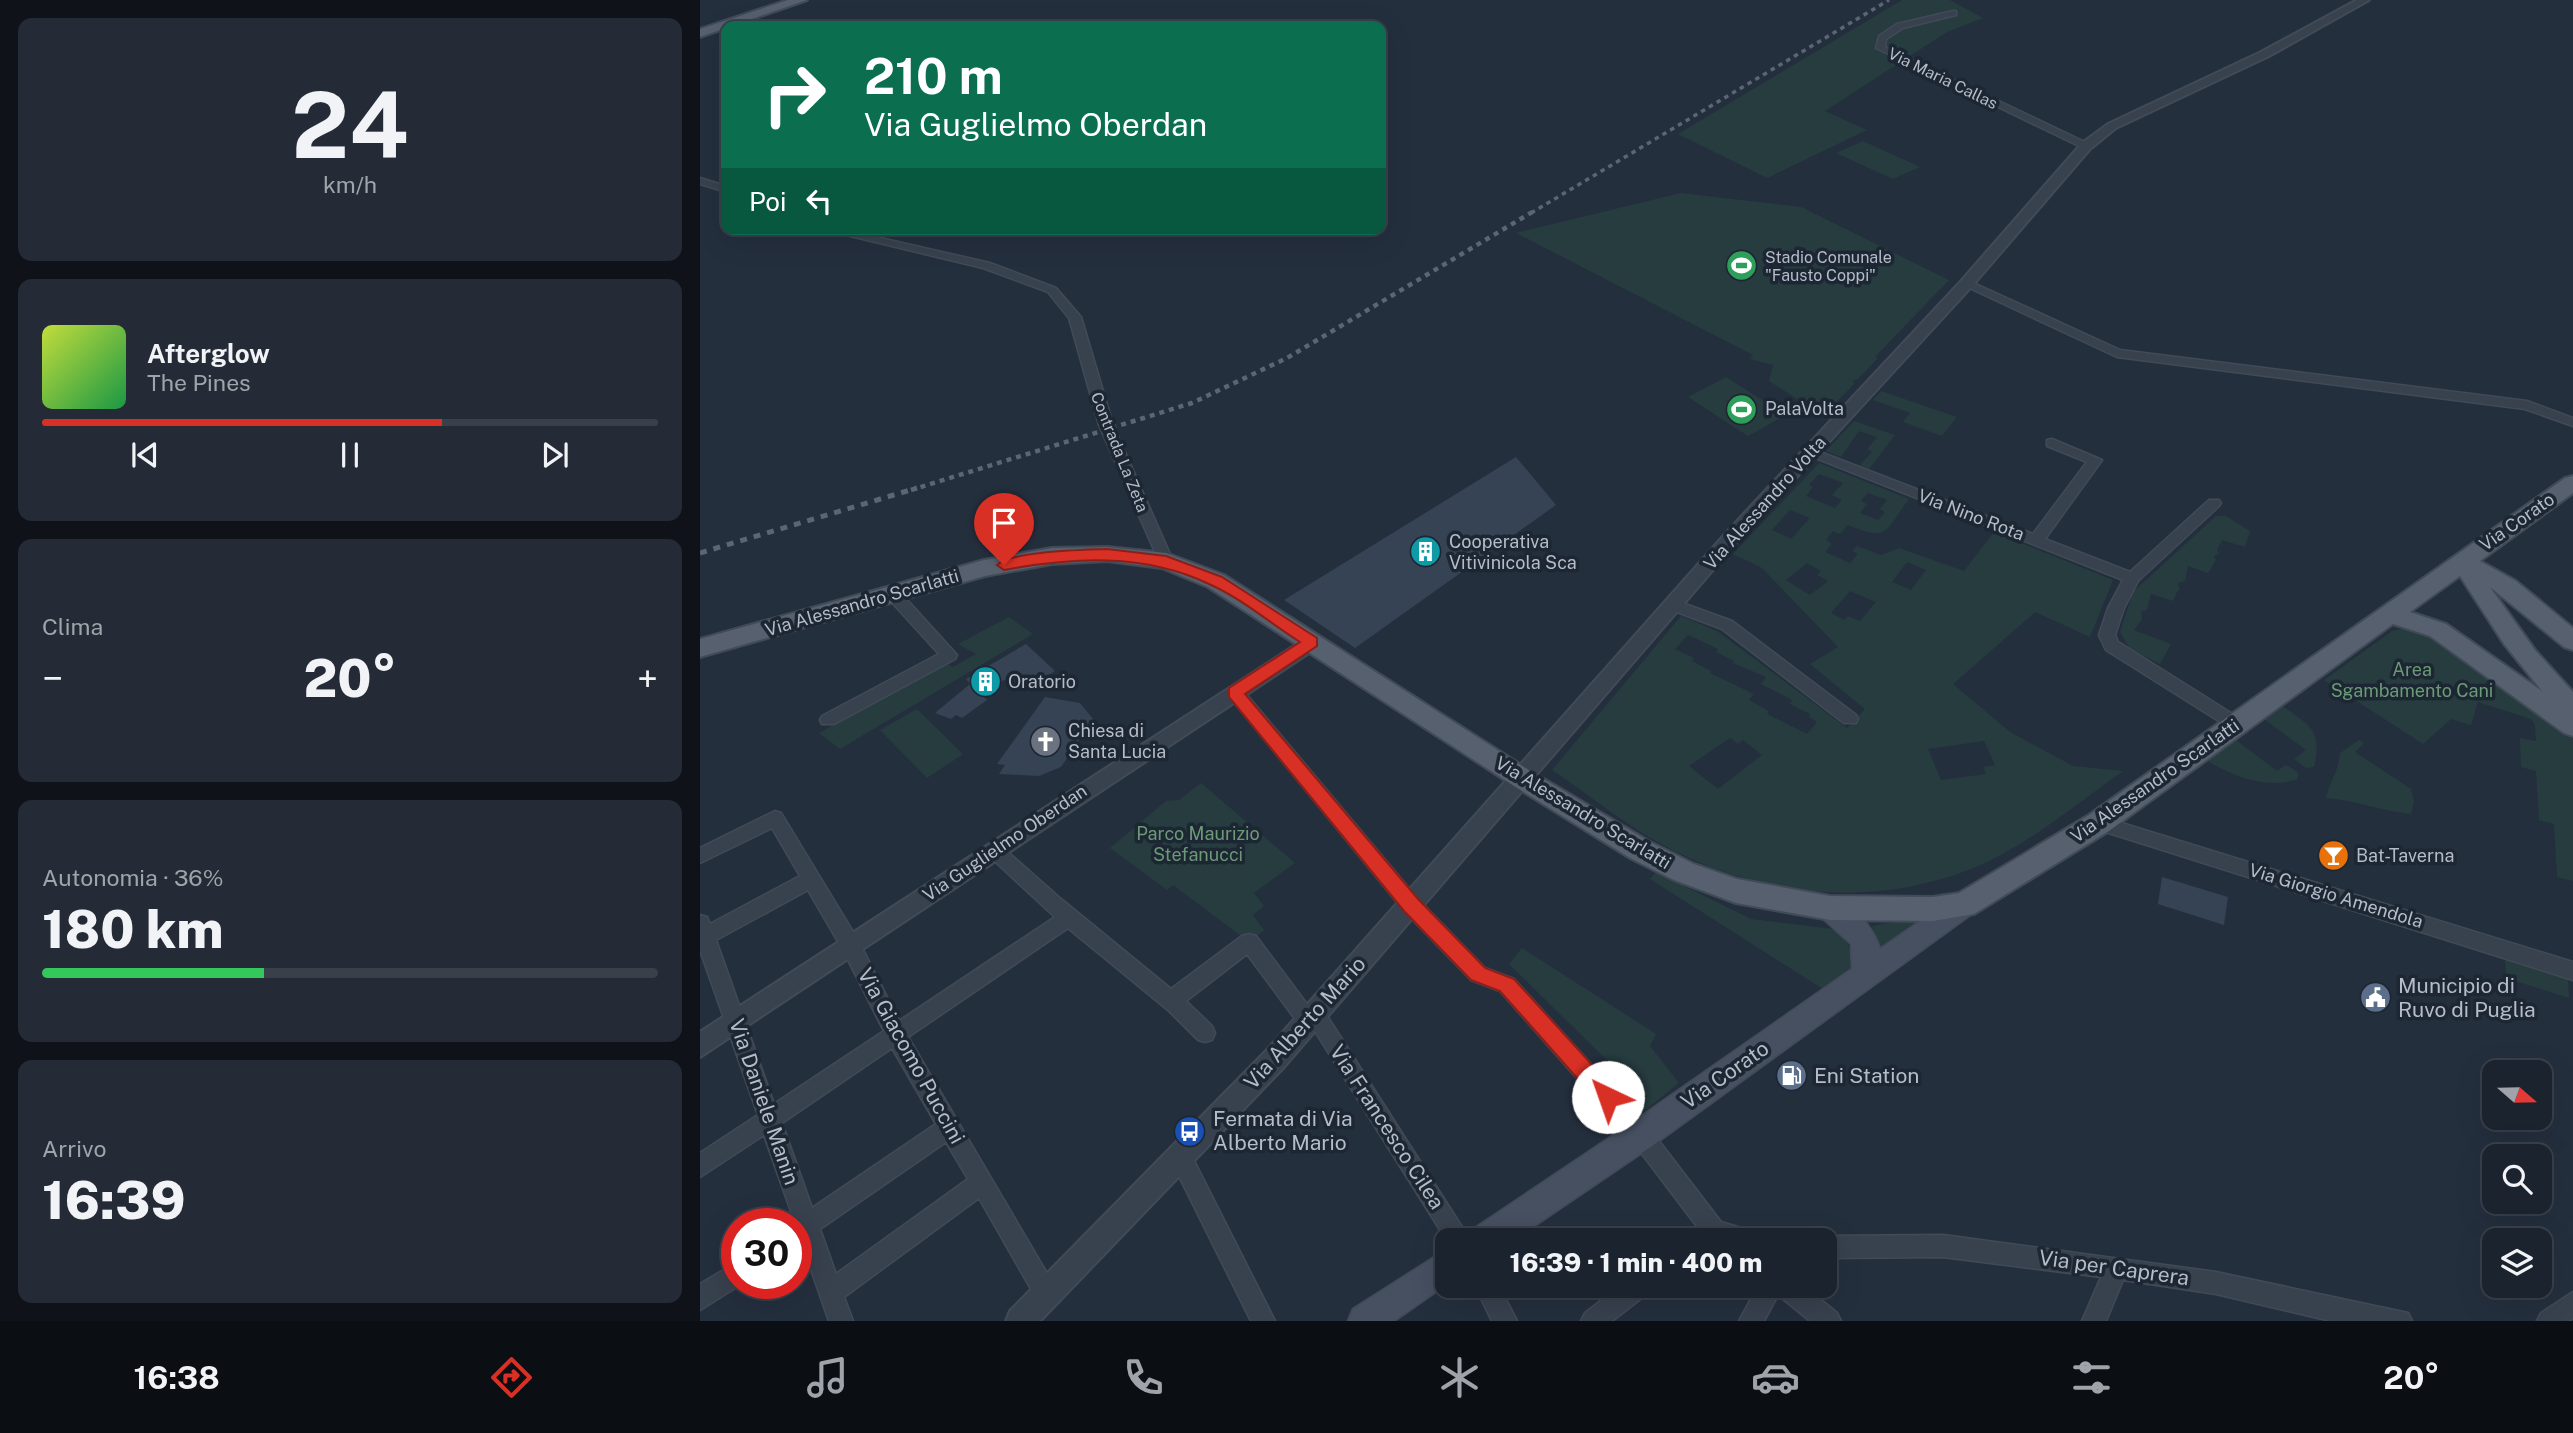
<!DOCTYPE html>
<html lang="it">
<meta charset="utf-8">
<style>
body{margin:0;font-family:"Public Sans",sans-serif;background:#242b36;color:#f1f3f6;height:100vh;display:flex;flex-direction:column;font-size:26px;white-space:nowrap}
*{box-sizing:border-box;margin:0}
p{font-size:23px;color:#a0a4aa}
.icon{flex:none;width:38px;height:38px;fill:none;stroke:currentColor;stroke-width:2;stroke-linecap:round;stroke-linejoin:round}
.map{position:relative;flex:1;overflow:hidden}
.side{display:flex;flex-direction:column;gap:18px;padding:18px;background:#0f1319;width:700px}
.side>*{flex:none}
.top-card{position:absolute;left:21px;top:21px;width:665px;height:214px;border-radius:14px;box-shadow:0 7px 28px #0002,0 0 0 2px #39404a;background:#0b6e4f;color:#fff;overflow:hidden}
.needle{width:46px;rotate:110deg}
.tools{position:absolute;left:1782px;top:1060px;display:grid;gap:14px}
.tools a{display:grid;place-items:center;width:70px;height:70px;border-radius:14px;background:#1b232e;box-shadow:0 7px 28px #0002,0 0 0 2px #39404a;font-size:35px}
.speed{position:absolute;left:21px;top:1208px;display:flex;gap:14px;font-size:35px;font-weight:700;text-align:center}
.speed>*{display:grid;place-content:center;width:91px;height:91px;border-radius:50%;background:#1b232e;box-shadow:0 7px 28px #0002,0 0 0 2px #39404a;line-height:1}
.speed .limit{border:10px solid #d22;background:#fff;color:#111}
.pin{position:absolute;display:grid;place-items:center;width:60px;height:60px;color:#fff;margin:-72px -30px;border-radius:50% 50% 50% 0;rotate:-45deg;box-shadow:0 0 7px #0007}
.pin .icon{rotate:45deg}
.me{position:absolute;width:77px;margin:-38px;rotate:318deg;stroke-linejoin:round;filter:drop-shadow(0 0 5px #0008)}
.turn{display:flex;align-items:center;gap:24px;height:147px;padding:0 28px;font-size:32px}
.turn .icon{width:91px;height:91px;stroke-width:2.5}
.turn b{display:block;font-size:49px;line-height:60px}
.then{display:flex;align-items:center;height:66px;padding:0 28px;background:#0003;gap:14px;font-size:26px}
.big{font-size:52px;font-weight:800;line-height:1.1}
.side .tile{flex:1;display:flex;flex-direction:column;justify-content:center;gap:10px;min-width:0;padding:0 24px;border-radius:14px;background:#242b36}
.side .dial{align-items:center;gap:0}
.dial b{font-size:91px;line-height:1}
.song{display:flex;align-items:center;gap:21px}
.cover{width:84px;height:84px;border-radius:10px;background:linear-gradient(135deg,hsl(70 70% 55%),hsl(140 70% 35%))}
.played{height:7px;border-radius:4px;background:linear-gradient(90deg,#d93025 65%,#39404a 65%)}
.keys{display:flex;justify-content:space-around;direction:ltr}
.heat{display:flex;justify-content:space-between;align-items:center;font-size:38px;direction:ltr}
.charge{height:10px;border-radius:5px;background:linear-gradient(90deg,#34c759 36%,#39404a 0)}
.trip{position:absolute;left:735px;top:1228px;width:402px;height:70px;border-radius:14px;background:#1b232e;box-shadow:0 7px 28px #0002,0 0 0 2px #39404a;font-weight:800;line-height:70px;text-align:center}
.tab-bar{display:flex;height:112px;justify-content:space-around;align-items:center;background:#0b0e12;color:#a0a4aa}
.tab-bar .icon{width:49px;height:49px}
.tab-bar .active{color:#d93025}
.tab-bar b{font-size:32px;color:#f1f3f6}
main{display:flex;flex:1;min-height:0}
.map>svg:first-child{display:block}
.green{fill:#263c3f;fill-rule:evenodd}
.building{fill:#364354}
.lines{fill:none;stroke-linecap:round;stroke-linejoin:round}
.minor-casing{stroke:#414a57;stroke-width:3}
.tertiary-casing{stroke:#414a57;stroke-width:4}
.secondary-casing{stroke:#414a57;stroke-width:3}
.primary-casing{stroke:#414a57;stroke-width:4}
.minor{fill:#38414e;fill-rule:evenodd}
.tertiary{fill:#38414e;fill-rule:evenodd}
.secondary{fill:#465061;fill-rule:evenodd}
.primary{fill:#56606e;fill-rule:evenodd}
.rail-far2{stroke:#5a6575;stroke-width:3.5;stroke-dasharray:4.5 4.5;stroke-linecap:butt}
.rail-far1{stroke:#5a6575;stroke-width:4.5;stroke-dasharray:5 5;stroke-linecap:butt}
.rail{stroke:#5a6575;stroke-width:5;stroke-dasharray:7 7;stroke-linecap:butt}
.route{fill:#d93025;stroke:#8d1f18;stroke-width:2}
.labels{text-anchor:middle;stroke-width:7;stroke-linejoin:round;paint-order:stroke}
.far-street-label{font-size:16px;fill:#b4bcc9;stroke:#1d2633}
.far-poi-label{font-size:16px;fill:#b4bcc9;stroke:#1d2633;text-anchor:start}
.poi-label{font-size:18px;fill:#b4bcc9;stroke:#1d2633;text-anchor:start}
.street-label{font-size:18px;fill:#b4bcc9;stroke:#1d2633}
.park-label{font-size:18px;fill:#6b9a76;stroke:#1d2633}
.near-poi-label{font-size:21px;fill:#b4bcc9;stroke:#1d2633;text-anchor:start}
.near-street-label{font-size:21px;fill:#b4bcc9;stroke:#1d2633}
</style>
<main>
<section class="side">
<div class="tile dial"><b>24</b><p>km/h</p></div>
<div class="tile">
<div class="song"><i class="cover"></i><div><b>Afterglow</b><p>The Pines</p></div></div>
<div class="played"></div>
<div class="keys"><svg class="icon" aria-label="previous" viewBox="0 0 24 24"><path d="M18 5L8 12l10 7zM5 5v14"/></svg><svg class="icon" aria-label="pause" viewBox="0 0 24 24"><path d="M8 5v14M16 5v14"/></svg><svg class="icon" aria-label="next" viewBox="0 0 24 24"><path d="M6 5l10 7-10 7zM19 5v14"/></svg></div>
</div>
<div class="tile"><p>Clima</p>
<div class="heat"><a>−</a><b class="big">20°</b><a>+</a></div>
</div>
<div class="tile"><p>Autonomia · 36%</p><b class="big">180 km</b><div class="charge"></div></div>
<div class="tile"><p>Arrivo</p><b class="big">16:39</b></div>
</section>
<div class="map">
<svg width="1873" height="1321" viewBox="0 0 1873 1321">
<rect width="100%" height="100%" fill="#242f3e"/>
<path class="green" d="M1202 0H1250L1283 18 1247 32 1125 111 1167 130 1067 178 978 134Z
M1163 141 1220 167 1193 179 1136 153Z
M981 193 1101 207 1249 280 1175 357 1178 358 1158 379 1152 381 1155 383 1134 405 1130 404 1120 414 1069 381 1073 365 1050 359 1053 355 816 233Z
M1026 377 1086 415 1048 436 988 397Z
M1181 391 1257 417 1242 436 1203 422 1210 413 1173 400Z
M1154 421 1195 435 1169 469 1160 465 1172 452 1167 449 1177 437 1159 431 1141 457 1126 451Z
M1119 463 1209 499C1184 532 1189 542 1148 525L1140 534 1133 531 1126 540 1132 544 1125 552 1150 563 1158 554 1152 551 1157 546 1181 555 1199 548 1264 571 1294 532 1413 580 1390 637 1335 612 1253 684 1310 732 1373 766 1423 771C1375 805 1326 847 1271 869 1171 908 1067 897 972 850 930 829 891 796 852 770L981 616 1017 631 1147 728 1165 709 1110 664 1138 647 1062 568 1033 554ZM1119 474 1143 483 1132 495 1142 500 1135 508 1106 496 1113 487 1109 485ZM1168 493 1187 500 1180 509 1185 512 1178 520 1160 513 1167 504 1161 501ZM1090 510 1110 518 1091 539 1072 530ZM1207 562 1226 570 1211 590 1192 582ZM1107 563 1121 571 1117 575 1128 581 1110 595 1086 580ZM1150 591 1176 602 1160 621 1148 616 1144 620 1131 613ZM988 635 1018 649 1016 652 1034 661 1033 663 1066 677 1061 684 1092 700 1090 704 1110 714 1109 717 1117 722 1107 734 1067 714 1069 711 1049 700 1054 694 1010 673 1011 671 992 661 994 658 975 649ZM1030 738 1038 744 1043 740 1062 755 1018 789 989 766ZM1284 741 1295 765 1283 767 1286 774 1241 780 1228 749Z
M1516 516H1526L1550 531 1545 547 1522 540 1517 550 1519 554 1514 556 1516 560 1508 573 1488 566 1485 581 1478 583 1480 591 1478 590 1473 601 1451 594 1447 610 1441 611 1442 619 1434 630 1471 644 1460 664 1430 649 1420 632 1433 592Z
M309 617 333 634 140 749 119 733 245 663 253 667 276 654 258 644Z
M1707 627 1724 631 1873 739V881L1857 877 1854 824 1839 820 1836 771 1821 767 1820 738 1836 741 1835 725 1831 719 1778 702 1771 725 1751 719 1723 744 1624 680 1692 631Z
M1581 705C1609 725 1623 730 1614 767L1606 768 1594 759 1606 750 1561 717Z
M217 709 263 754 227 778 180 730Z
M1532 737 1577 771 1586 765 1598 772V779C1568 790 1530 776 1505 759Z
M1659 740 1664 743 1655 752 1711 789 1714 802 1711 814C1680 811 1657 800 1626 798 1630 779 1638 775 1640 753Z
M501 783 595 863 554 893 564 906 553 915 564 930 549 942 473 885 467 890 410 848 466 801 479 800Z
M956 872 1051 919 1141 930 1158 965 1123 989 950 879Z
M1221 917 1227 926 1183 956 1172 926Z
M822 948 956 1034 950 1046 979 1083 943 1112 916 1084 923 1076 809 964Z
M1805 958 1868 978 1869 998 1806 978Z"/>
<path class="building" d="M816 457 856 505 655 648 584 600Z
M326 644 355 671 335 684 320 685 304 680 281 693 287 700 262 718 256 715 251 719 235 713 270 684 266 679Z
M345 697 380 703 393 719 361 767 339 776 299 774 305 765 297 764Z
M1462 877 1528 897 1524 925 1458 904Z"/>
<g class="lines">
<defs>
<path id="minor" d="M1253 11H1256V15L1203 28 1186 39 1185 47 1389 144V148H1383L1176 48 1179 36 1197 24Z
M0 178 26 186V192L0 184Z
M121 229H141L290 263 356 288 381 317 413 425 473 561 471 564H461L459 561 399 425 369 318 348 292 283 268Z
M1267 280 1420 350 1827 401 1873 418V426L1825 409 1417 357 1263 285V281Z
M1352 439 1402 460 1345 539 1430 572 1509 500H1519L1521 503 1519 506 1438 581 1424 608 1415 635 1418 642 1542 720 1544 724 1542 728H1530L1406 650 1399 635 1408 608 1423 580 1103 453 1110 449 1115 450 1333 534 1387 462 1347 446V440Z
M193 589 198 590 257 655 255 659 134 724H122L120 720 122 716 239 654 188 598 186 594 188 590Z
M974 600 1032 621 1156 715 1158 719 1156 723H1144L1022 629 969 609 966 605Z
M535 686 541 688 718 899 785 968 814 979 949 1128 1021 1222 1058 1233 1061 1241H990L999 1229 933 1142 800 991 771 980 704 911 529 696 527 692 529 688Z
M75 811 81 813 158 940 199 1021 355 917 288 855 285 850 288 845 294 843 300 845 361 899 471 989 542 936 549 934 556 936 609 1007 615 1005 622 1008 771 1241H747L613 1028 608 1030 601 1027 547 954 486 1001 512 1026 515 1033 512 1040 505 1042 498 1040 468 1010 368 928 208 1037 355 1287 359 1295 355 1303 347 1307 339 1303 279 1198 144 1297 153 1321H129L101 1241 96 1243V1223H89L94 1220 64 1135 0 1177V1153L58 1115 0 950V915L7 917 10 924 100 876 72 828 0 863V848ZM108 890 144 952 184 1031 74 1104 16 940ZM192 1048 236 1124 112 1208 82 1123ZM246 1142 268 1179 136 1274 120 1229Z
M1399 816 1873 962V980L1393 828 1390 823 1393 818Z
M480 1145 488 1149 575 1321H551L469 1156 472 1149Z
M1243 1235 1516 1272 1708 1313 1712 1321H1631L1516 1294 1423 1280 1406 1321H1382L1401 1277 1243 1257 1125 1258V1241H1116L1125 1236Z
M37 1262V1283H43L0 1310V1284Z
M775 1286H799L817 1321H792Z
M920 1286H950L947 1294 912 1321H881L885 1313Z
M1058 1286H1104L1137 1313 1141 1321H1110L1078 1295 1064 1321H1039Z
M1873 1292V1318L1869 1321H1837L1841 1313Z"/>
<path id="tertiary" d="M1657 0H1669L1569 56 1416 128 1390 149 1272 286 1037 542 584 1067 340 1321H306L310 1311 566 1051 1025 534 1262 280 1382 143 1408 124 1561 52Z
M611 635 620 642 618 647 0 1057V1032Z"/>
<path id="secondary" d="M1264 894 1273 897 1277 905 1273 913 952 1146 812 1241H767L772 1230 930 1124 1152 969 1151 944 1120 916 1117 908 1120 900C1146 891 1174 927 1180 949L1255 897Z
M747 1249V1284L694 1321H648L653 1309Z"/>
<path id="primary" d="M88 0H107L0 37V29Z
M1873 476V493L1780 561 1816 581 1873 628V650L1864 647 1790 587 1835 650 1873 692V736L1864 733 1730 636 1693 624 1409 831 1274 914 1233 921 1130 920 1036 903 974 880 930 858 814 786 508 587 462 568 407 561 352 564 285 576 0 657V639L284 560 352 548 407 547 466 553 524 575 832 772 950 842 994 864 1037 879 1130 896 1233 897 1259 893 1389 815 1865 478ZM1760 576 1804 644 1842 691 1746 624 1710 612Z"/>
</defs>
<use href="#minor" class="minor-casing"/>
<use href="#tertiary" class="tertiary-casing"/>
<use href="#secondary" class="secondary-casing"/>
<use href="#primary" class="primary-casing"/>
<use href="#minor" class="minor"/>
<use href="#tertiary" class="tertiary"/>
<use href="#secondary" class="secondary"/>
<use href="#primary" class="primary"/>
<path class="rail-far2" d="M831 213 1189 0"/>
<path class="rail-far1" d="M211 490 492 403 587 358 834 211"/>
<path class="rail" d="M0 553 217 488"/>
</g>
<path class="route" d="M407 549 466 556 522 577 617 638V646L545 694 718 899 785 968 814 979 915 1090 918 1097 915 1104 908 1107 900 1104 800 991 771 980 704 911 529 697V688L600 642C570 623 541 598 509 584 444 553 374 557 304 570L297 565C310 551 386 550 407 549Z"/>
<defs>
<symbol id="stadium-disc" viewBox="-11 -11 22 22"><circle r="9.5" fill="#2e9e5b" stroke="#1d2633"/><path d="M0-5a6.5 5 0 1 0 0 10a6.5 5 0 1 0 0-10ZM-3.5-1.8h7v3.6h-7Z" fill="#fff"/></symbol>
<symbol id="building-disc" viewBox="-11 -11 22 22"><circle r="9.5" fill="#0f9aa8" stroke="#1d2633"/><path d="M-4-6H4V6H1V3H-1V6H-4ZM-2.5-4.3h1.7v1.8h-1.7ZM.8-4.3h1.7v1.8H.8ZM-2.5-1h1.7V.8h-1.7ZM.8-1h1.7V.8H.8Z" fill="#fff"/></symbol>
<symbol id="church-disc" viewBox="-11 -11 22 22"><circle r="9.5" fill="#6b7280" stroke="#1d2633"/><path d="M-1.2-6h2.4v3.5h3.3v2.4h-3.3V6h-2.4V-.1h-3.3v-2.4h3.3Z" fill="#fff"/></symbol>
<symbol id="bar-disc" viewBox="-11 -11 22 22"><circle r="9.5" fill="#e8710a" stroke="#1d2633"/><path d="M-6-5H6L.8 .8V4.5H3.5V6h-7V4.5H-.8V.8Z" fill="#fff"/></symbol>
<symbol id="civic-disc" viewBox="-11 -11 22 22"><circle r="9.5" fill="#5c6f8a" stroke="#1d2633"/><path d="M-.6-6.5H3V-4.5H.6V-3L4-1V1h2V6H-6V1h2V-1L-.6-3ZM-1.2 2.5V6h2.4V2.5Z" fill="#fff"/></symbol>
<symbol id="fuel-disc" viewBox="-11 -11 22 22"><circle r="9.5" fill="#5c6f8a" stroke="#1d2633"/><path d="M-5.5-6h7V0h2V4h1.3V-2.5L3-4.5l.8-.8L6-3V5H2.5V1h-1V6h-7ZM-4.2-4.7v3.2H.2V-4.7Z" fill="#fff"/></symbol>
<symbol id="bus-disc" viewBox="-11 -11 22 22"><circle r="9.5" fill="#1a4fb4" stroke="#1d2633"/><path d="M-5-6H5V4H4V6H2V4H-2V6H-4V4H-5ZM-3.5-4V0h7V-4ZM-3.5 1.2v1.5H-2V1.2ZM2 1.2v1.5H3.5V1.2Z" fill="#fff"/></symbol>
</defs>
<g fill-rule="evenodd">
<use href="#stadium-disc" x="1024" y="248" width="35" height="35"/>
<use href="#stadium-disc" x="1024" y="392" width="35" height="35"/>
<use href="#building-disc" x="708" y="534" width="35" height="35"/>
<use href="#building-disc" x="268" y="664" width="35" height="35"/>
<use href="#church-disc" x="328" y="724" width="35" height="35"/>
<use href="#bar-disc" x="1616" y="838" width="35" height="35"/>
<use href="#civic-disc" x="1658" y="980" width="35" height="35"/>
<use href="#fuel-disc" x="1074" y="1058" width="35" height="35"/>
<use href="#bus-disc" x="472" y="1114" width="35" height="35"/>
</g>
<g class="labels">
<g class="far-street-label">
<text transform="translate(1243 78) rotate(26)" y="6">Via Maria Callas</text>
<text transform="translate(420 452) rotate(68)" y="6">Contrada La Zeta</text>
</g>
<g class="far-poi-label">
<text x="1065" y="263">Stadio Comunale<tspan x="1065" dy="18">"Fausto Coppi"</tspan></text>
</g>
<g class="poi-label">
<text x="1065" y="415">PalaVolta</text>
<text x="749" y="548">Cooperativa<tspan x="749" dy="21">Vitivinicola Sca</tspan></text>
<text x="308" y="688">Oratorio</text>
<text x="368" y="737">Chiesa di<tspan x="368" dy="21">Santa Lucia</tspan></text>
<text x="1656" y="862">Bat-Taverna</text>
</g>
<g class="street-label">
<text transform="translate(1065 503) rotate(-48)" y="6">Via Alessandro Volta</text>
<text transform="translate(1271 515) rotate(21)" y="6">Via Nino Rota</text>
<text transform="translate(1817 522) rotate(-35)" y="6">Via Corato</text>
<text transform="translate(162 603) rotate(-16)" y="6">Via Alessandro Scarlatti</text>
<text transform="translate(1455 781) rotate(-35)" y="6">Via Alessandro Scarlatti</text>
<text transform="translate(883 813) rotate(31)" y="6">Via Alessandro Scarlatti</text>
<text transform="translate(305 843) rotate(-34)" y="6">Via Guglielmo Oberdan</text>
<text transform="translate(1636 896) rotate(17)" y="6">Via Giorgio Amendola</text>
</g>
<g class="park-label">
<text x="1712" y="676">Area<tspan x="1712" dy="21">Sgambamento Cani</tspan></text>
<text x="498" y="840">Parco Maurizio<tspan x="498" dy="21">Stefanucci</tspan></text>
</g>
<g class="near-poi-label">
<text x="1698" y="993">Municipio di<tspan x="1698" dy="24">Ruvo di Puglia</tspan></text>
<text x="1114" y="1083">Eni Station</text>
<text x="513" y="1126">Fermata di Via<tspan x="513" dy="24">Alberto Mario</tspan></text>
</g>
<g class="near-street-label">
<text transform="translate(605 1023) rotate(-48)" y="7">Via Alberto Mario</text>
<text transform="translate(211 1056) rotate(61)" y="7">Via Giacomo Puccini</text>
<text transform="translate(1025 1075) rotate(-35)" y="7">Via Corato</text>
<text transform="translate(64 1102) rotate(71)" y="7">Via Daniele Manin</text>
<text transform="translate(687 1127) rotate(57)" y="7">Via Francesco Cilea</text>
<text transform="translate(1414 1268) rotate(8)" y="7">Via per Caprera</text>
</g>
</g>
</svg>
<div class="tools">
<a><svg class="needle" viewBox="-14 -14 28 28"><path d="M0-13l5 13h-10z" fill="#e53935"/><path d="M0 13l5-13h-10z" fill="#a0a4aa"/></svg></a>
<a><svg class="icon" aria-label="search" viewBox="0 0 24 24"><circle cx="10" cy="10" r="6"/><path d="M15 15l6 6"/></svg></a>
<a><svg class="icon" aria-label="layers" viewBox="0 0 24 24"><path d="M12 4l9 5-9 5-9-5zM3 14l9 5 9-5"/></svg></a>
</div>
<div class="speed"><div class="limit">30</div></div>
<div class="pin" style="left:304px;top:565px;background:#d93025"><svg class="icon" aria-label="arrive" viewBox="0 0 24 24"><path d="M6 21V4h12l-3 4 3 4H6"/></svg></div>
<svg class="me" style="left:908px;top:1097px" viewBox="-20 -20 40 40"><circle r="19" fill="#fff"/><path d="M0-13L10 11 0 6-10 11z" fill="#d93025"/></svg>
<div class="trip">16:39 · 1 min · 400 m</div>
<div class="top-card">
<div class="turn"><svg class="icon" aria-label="right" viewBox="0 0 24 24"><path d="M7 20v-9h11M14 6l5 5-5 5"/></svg><div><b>210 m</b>Via Guglielmo Oberdan</div></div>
<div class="then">Poi<svg class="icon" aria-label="left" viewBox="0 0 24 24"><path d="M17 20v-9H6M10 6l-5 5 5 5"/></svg></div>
</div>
</div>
</main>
<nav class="tab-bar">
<b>16:38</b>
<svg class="icon active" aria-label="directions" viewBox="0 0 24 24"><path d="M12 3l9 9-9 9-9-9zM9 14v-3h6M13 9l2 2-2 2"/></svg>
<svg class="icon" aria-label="music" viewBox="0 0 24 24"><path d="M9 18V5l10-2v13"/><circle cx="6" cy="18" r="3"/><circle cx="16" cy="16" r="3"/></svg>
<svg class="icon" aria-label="phone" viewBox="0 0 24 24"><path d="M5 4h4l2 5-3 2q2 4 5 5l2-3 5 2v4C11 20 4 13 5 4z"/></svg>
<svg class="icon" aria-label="climate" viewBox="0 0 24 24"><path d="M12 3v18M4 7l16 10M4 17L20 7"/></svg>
<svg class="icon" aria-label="car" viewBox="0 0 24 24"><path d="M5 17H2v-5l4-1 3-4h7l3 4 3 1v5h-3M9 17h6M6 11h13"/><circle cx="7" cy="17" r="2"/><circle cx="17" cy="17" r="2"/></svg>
<svg class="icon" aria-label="filters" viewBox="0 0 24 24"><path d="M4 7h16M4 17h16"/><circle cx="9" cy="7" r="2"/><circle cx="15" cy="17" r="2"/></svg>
<b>20°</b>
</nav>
